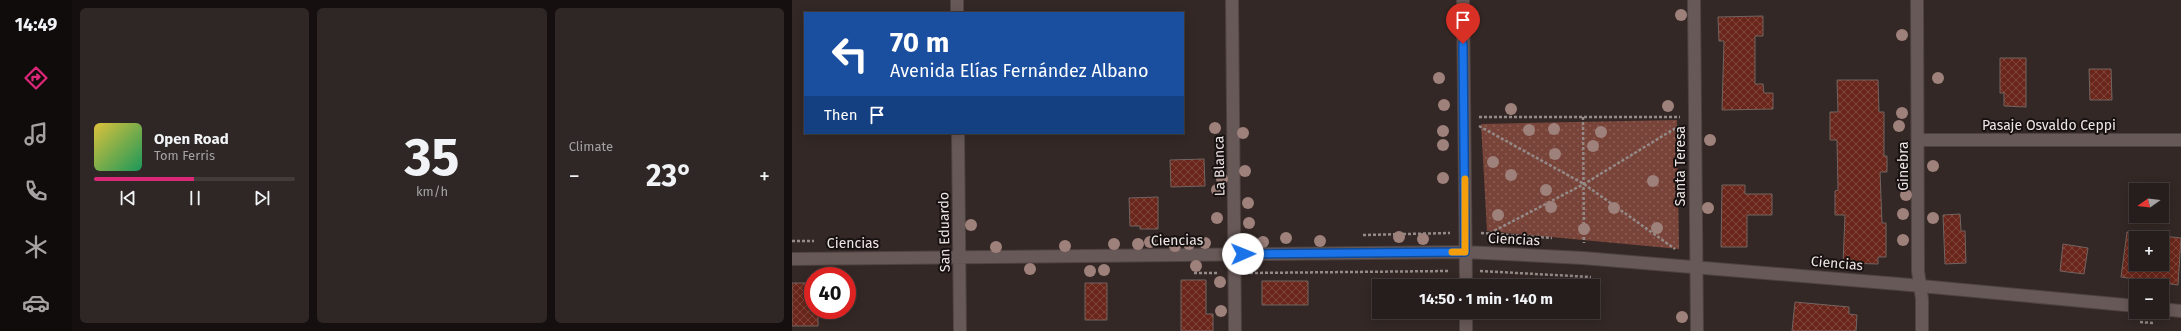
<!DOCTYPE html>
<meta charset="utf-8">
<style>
body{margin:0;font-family:"Fira Sans",sans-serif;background:#2e2725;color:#f1f3f6;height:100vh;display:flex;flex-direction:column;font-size:15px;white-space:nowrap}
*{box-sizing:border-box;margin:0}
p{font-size:13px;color:#a4a2a3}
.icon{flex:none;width:22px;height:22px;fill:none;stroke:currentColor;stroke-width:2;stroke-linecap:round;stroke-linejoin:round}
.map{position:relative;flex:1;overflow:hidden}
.side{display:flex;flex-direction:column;gap:8px;padding:8px;background:#15100f;width:720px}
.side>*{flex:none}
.banner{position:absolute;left:12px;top:12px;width:380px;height:122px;border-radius:0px;box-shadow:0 2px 10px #0003,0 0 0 1px #423c3b;background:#1a4fa0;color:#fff;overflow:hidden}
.needle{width:26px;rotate:256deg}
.tools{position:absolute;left:1337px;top:183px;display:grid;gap:8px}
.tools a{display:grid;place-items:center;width:40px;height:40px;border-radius:0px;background:#261e1c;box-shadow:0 2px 10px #0003,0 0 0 1px #423c3b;font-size:20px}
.speed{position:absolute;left:12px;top:267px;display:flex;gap:8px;font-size:20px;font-weight:700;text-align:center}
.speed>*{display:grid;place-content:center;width:52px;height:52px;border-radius:50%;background:#261e1c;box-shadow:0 2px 10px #0003,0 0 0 1px #423c3b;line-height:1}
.speed .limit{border:6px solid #d22;background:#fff;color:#111}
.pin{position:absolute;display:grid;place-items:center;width:34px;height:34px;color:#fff;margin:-41px -17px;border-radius:50% 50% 50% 0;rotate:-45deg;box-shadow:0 0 4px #0007}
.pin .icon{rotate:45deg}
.me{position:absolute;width:44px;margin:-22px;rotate:89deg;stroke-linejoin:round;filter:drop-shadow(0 0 3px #0008)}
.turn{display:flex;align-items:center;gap:14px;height:84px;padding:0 20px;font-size:18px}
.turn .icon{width:52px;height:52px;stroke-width:2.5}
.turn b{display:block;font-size:28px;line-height:34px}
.then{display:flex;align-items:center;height:38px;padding:0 20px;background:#0003;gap:8px;font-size:15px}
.big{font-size:30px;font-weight:700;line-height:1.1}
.side .card{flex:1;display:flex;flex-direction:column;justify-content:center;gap:6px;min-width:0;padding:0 14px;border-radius:6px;background:#2e2725}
.side .dial{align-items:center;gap:0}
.dial b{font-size:52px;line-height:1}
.song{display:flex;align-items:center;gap:12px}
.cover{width:48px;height:48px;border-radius:6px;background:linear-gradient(135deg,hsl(50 70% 55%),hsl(150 70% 35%))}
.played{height:4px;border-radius:2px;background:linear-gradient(90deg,#db2777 50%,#423c3b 50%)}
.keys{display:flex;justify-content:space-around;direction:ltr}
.heat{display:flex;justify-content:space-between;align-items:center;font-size:22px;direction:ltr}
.side .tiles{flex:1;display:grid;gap:8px;grid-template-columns:repeat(3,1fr)}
.trip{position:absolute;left:580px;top:279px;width:228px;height:40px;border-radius:0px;background:#261e1c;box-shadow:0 2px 10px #0003,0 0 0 1px #423c3b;font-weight:700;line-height:40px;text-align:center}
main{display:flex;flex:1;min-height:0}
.tabs{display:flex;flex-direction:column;width:72px;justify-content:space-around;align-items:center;background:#0f0c0b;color:#a4a2a3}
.tabs .icon{width:28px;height:28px}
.tabs .selected{color:#db2777}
.tabs b{font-size:18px;color:#f1f3f6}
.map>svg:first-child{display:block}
.park{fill:url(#park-dots)}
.building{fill:url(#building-cross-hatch);stroke:#726461;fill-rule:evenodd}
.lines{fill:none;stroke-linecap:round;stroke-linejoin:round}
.minor-casing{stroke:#4e4341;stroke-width:14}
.path{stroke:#948b89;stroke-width:2.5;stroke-dasharray:3 2;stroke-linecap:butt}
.minor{stroke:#675957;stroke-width:12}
.tree{fill:#9e817b}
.route-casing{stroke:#114b97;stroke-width:10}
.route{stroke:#1a73e8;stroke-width:7}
.slow{stroke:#f59e0b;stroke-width:7}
.labels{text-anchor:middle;stroke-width:4;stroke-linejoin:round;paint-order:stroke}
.street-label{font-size:14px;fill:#eee6e4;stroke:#171211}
</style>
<main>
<nav class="tabs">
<b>14:49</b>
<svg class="icon selected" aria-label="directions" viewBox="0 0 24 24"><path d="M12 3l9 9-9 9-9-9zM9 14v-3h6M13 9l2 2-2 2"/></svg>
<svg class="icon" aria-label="music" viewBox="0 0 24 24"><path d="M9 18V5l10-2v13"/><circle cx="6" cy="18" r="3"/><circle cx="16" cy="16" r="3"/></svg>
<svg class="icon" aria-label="phone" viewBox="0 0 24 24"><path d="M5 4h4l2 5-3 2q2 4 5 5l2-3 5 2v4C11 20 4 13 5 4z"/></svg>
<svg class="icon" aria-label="climate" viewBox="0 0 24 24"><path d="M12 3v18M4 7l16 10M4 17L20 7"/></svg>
<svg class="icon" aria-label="car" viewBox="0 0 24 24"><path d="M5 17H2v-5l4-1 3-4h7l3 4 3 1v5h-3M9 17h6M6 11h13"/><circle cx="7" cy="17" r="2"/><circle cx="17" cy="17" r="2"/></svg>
</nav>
<section class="side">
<div class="tiles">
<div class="card">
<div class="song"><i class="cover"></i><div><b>Open Road</b><p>Tom Ferris</p></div></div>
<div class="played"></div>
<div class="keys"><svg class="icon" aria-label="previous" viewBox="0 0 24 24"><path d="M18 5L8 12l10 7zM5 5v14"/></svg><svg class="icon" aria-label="pause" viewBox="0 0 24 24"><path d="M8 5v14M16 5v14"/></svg><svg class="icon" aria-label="next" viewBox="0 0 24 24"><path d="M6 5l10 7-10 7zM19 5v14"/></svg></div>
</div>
<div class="card dial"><b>35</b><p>km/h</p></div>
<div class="card"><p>Climate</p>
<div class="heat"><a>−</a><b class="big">23°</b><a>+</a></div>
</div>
</div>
</section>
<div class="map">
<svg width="1389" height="331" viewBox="0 0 1389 331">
<defs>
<pattern id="park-dots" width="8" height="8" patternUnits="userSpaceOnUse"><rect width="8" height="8" fill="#784439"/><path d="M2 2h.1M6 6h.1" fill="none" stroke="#8c5f56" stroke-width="1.8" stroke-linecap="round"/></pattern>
<pattern id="building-cross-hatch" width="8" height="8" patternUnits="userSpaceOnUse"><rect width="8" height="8" fill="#6a261a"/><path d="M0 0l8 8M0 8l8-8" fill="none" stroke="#80463b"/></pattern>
</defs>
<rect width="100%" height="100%" fill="#332825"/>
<path class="park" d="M885 120 887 249 695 231 689 124Z"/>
<path class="building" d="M971 16V36H963V84H971L972 93H981V109L930 110 932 41H927L926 17Z
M1208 58H1234V107L1212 106V93H1208Z
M1297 69H1319L1320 100H1298Z
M1045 80H1086L1087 112H1092V156H1095V172H1088L1090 223H1094V257H1086V264L1051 263 1053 215H1043V191L1046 190 1045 140H1038V112H1046Z
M412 159 413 186 379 187 378 160Z
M930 185H953V194H980V215H955V247H929Z
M366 197V229H348V226H338L337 198Z
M1168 214 1169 231H1173L1174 263 1153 264 1151 215Z
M1335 232 1389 238 1386 285 1329 277ZM1344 238H1370V264H1344Z
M1271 244 1296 248 1292 274 1268 271Z
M389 280H414V314H421V331H389Z
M470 281H516V305H470Z
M0 283H21V310H26V326H0Z
M293 283H315V320H293Z
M1003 302 1057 307V314L1065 315 1064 331H1000Z"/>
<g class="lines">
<defs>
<path id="minor" d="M165 0V13
M440 0 443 331
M671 0 674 286
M902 0 905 331
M1125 0 1126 271 1130 299V331
M166 133 168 331
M1126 140H1389
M0 259 673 252 791 258 1107 284 1344 306
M1370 309 1389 311
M674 312V331"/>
</defs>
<use href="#minor" class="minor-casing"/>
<path class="path" d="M687 117H888
M791 117 792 243
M687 126 792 184 883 249
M689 233 760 238
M698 233 792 184 887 126
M571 235 658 233
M0 241H22
M688 271 799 277
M402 273H427
M458 273 657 271
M1348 322 1361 323"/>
<use href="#minor" class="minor"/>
</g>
<g class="tree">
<circle cx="889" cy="15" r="6"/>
<circle cx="1110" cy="35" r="6"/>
<circle cx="647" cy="78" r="6"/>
<circle cx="1146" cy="78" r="6"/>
<circle cx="652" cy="105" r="6"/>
<circle cx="876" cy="106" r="6"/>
<circle cx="719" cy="109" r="6"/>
<circle cx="1110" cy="113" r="6"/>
<circle cx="1107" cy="126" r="6"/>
<circle cx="423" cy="128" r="6"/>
<circle cx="762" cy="129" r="6"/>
<circle cx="737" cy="130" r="6"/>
<circle cx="651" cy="131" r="6"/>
<circle cx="809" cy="132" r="6"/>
<circle cx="451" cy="133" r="6"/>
<circle cx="918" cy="140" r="6"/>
<circle cx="651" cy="145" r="6"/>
<circle cx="801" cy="146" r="6"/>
<circle cx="763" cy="154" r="6"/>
<circle cx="701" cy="162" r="6"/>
<circle cx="1141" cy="166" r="6"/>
<circle cx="453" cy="171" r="6"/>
<circle cx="719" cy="175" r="6"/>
<circle cx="651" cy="178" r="6"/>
<circle cx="430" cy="179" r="6"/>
<circle cx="861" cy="181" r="6"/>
<circle cx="425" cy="190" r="6"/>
<circle cx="754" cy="190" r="6"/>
<circle cx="1114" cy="195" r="6"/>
<circle cx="456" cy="203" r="6"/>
<circle cx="759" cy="207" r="6"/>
<circle cx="822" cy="208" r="6"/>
<circle cx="916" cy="208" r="6"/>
<circle cx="1111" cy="214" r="6"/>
<circle cx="706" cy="215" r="6"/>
<circle cx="425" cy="218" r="6"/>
<circle cx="1141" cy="218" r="6"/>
<circle cx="457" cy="223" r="6"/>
<circle cx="179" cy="225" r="6"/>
<circle cx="865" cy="228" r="6"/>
<circle cx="792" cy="229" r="6"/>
<circle cx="607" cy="237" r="6"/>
<circle cx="494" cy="238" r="6"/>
<circle cx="631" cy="239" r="6"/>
<circle cx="1111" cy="240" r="6"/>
<circle cx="528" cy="241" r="6"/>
<circle cx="358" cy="242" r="6"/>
<circle cx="471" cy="242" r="6"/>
<circle cx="413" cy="243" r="6"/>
<circle cx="322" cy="244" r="6"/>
<circle cx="346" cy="244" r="6"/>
<circle cx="397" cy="244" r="6"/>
<circle cx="273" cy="246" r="6"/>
<circle cx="383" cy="246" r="6"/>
<circle cx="204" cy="247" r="6"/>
<circle cx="404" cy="266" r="6"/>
<circle cx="238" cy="269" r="6"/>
<circle cx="312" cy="270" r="6"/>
<circle cx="298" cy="271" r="6"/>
<circle cx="428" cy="282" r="6"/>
<circle cx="429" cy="311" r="6"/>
<circle cx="890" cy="317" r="6"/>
</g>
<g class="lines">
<defs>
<path id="route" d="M451 254 673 252 671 44"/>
</defs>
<use href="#route" class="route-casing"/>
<use href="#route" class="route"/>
<path class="slow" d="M660 252H673V179"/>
</g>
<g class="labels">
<g class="street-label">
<text x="1257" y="130">Pasaje Osvaldo Ceppi</text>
<text transform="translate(427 166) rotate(-91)" y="5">La Blanca</text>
<text transform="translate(888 166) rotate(-90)" y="5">Santa Teresa</text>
<text transform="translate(1111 166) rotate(-90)" y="5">Ginebra</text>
<text transform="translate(152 232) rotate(-91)" y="5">San Eduardo</text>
<text transform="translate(722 239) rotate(3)" y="5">Ciencias</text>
<text transform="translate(385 240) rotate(-1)" y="5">Ciencias</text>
<text x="61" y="248">Ciencias</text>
<text transform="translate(1045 263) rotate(5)" y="5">Ciencias</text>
</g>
</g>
</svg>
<div class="tools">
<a><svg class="needle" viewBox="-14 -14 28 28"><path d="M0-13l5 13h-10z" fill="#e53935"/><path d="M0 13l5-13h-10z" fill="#a4a2a3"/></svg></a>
<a>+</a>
<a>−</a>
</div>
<div class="speed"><div class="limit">40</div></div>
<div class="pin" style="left:671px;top:44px;background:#d93025"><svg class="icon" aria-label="arrive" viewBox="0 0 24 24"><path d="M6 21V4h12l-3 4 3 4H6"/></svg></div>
<svg class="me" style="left:451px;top:254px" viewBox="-20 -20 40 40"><circle r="19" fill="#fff"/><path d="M0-13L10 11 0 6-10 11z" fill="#1a73e8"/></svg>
<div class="trip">14:50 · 1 min · 140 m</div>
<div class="banner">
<div class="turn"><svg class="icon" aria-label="left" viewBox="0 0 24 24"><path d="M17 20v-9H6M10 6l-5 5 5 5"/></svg><div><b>70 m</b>Avenida Elías Fernández Albano</div></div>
<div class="then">Then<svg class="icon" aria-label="arrive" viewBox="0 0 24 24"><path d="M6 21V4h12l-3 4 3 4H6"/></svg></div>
</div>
</div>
</main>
